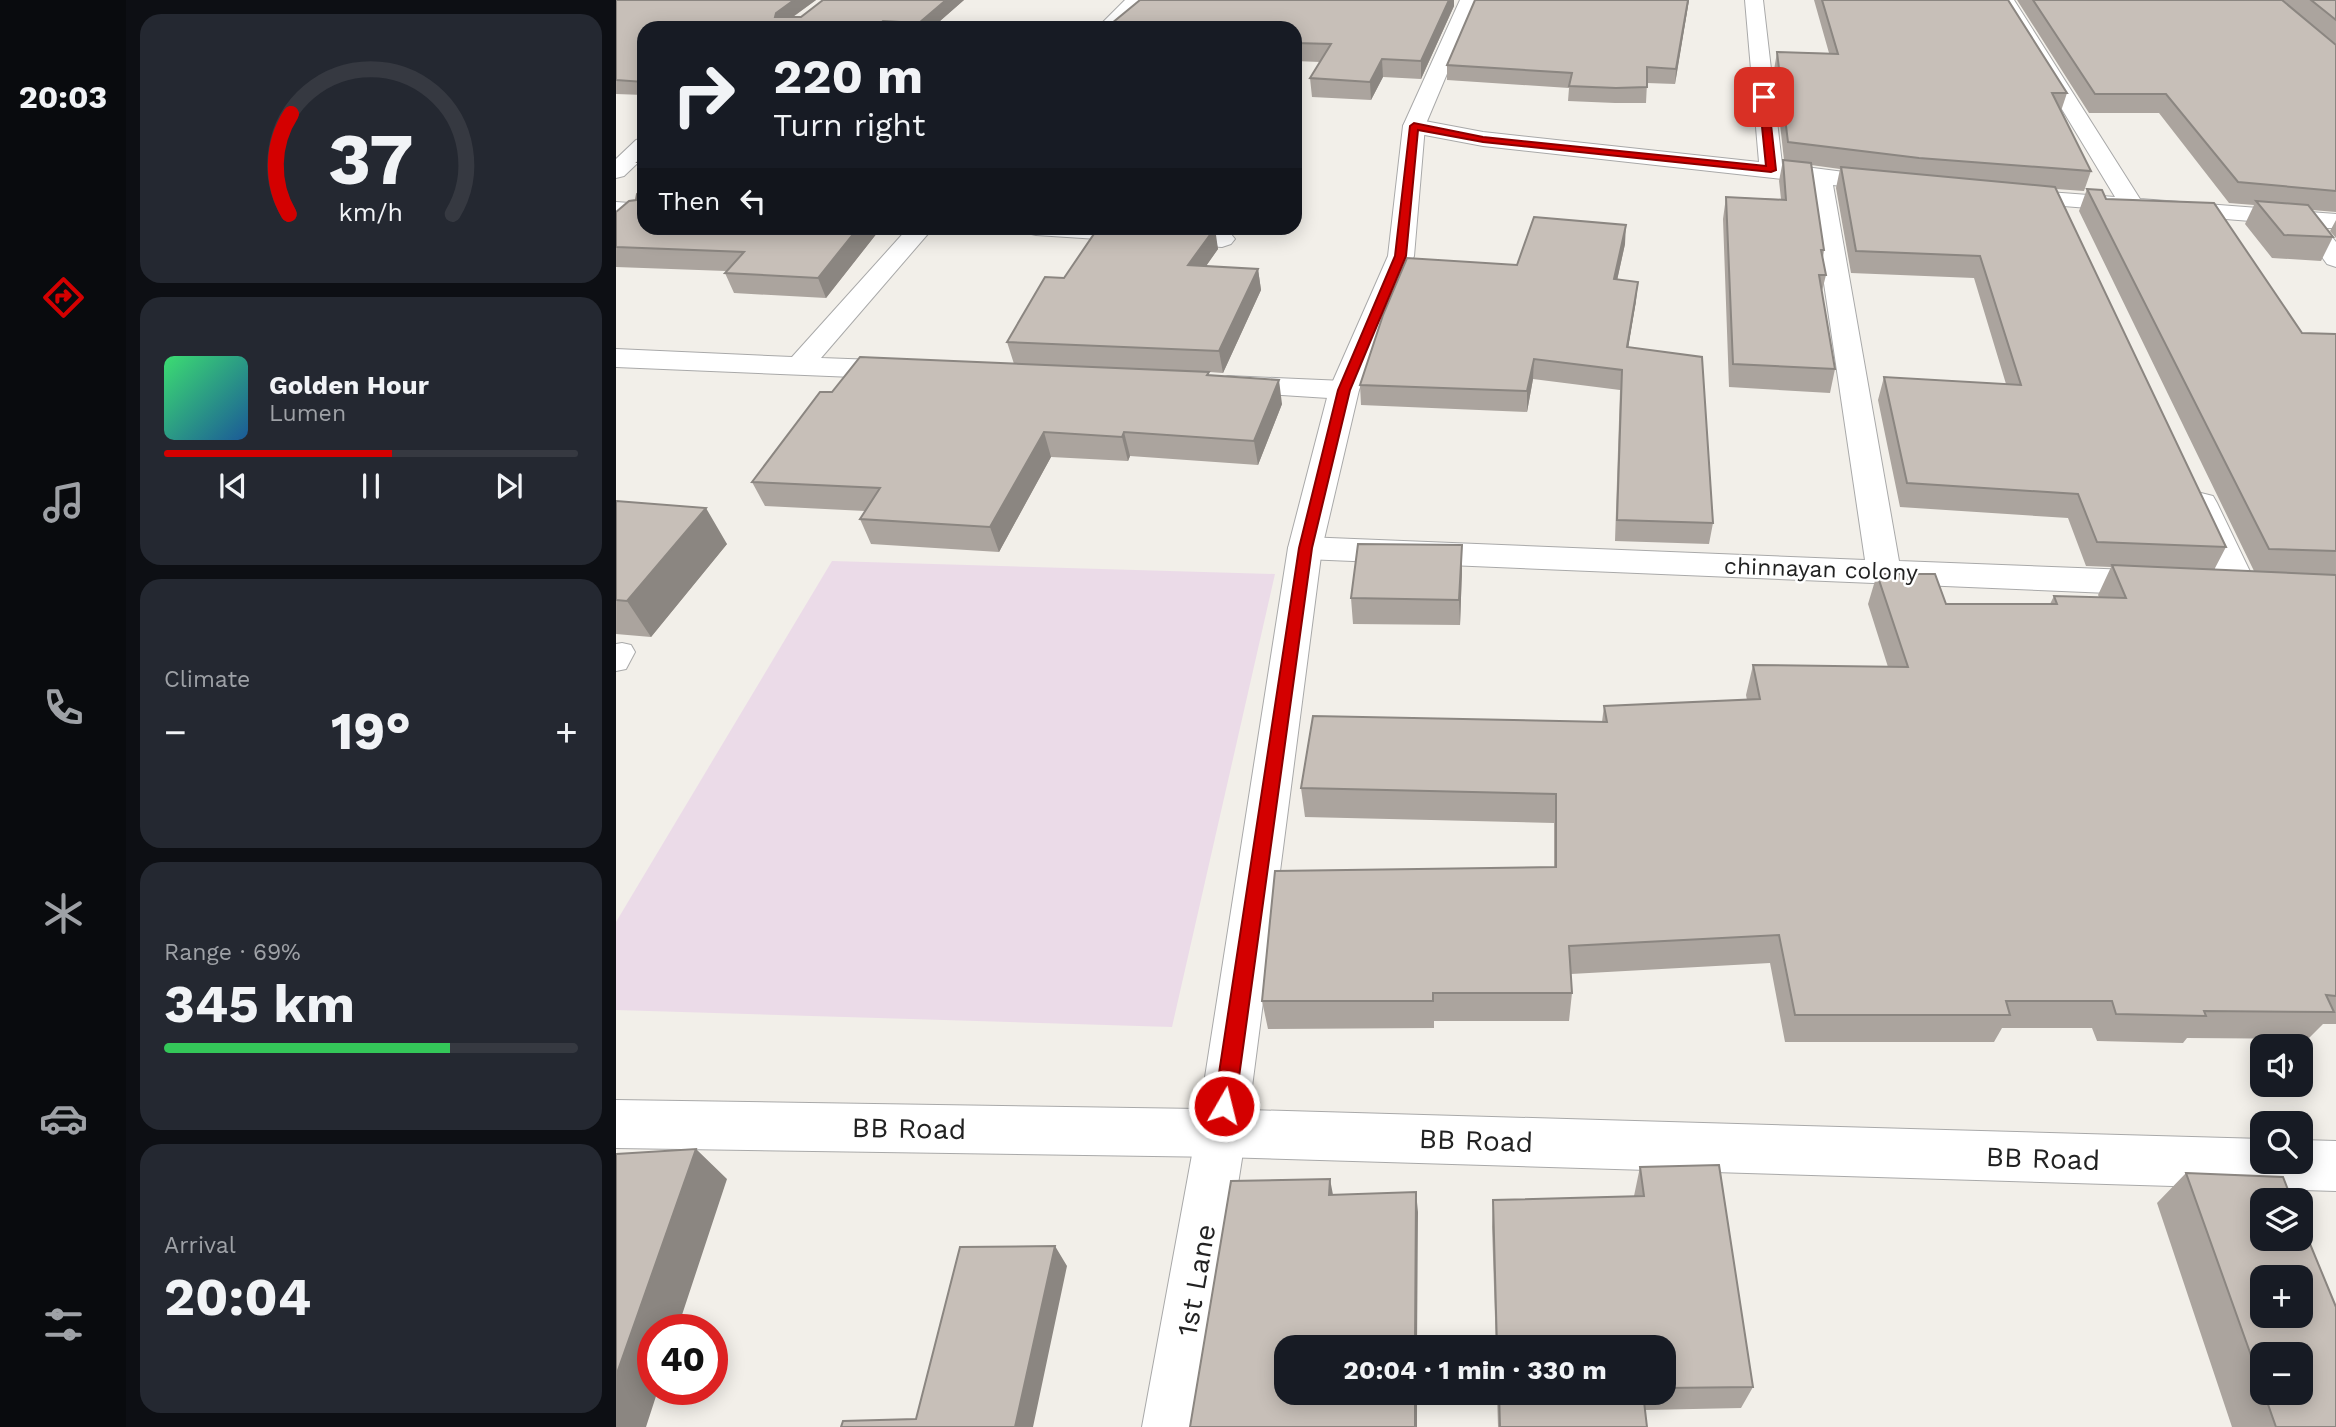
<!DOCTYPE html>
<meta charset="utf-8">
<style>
body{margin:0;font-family:"Work Sans",sans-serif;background:#242831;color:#f1f3f6;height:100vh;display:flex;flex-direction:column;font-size:26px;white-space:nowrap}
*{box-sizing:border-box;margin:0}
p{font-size:23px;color:#9ea1a6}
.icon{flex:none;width:38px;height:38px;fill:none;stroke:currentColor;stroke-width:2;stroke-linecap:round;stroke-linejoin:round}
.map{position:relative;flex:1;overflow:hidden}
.drawer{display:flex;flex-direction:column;gap:14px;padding:14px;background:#0d0f14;width:490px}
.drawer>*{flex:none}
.top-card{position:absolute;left:21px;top:21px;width:665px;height:214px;border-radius:21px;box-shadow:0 4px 18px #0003;background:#171b24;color:#f1f3f6;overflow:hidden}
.buttons{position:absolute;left:1634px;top:1034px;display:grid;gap:14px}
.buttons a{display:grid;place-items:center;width:63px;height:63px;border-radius:14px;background:#171b24;box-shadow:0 4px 18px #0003;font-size:35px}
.speed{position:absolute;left:21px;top:1314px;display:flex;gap:14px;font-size:35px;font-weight:700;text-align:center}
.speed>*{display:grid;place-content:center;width:91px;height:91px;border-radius:50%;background:#171b24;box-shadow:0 4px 18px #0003;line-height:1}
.speed .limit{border:10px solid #d22;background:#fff;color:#111}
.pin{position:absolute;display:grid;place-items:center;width:60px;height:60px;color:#fff;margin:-30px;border-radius:14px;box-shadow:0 4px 10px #0006}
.me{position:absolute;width:77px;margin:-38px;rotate:8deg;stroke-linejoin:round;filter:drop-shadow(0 0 5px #0008)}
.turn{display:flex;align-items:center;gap:24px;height:147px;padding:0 21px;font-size:32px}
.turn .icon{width:91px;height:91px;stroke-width:2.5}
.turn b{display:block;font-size:49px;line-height:60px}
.then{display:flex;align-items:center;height:66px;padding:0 21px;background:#0003;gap:14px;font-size:26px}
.big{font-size:52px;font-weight:700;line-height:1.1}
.drawer .tile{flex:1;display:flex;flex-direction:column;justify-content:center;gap:10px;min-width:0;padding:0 24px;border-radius:21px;background:#242831}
.drawer .dial{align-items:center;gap:0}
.dial svg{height:182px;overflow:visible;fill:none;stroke:#363941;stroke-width:7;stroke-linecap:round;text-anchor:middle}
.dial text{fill:#f1f3f6;stroke:none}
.song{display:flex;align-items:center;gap:21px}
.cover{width:84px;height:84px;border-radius:10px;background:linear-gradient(135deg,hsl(140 70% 55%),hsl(210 70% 35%))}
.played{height:7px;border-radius:4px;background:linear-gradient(90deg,#d40000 55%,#363941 55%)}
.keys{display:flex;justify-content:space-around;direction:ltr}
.heat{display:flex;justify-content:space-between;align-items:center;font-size:38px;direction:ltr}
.charge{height:10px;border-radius:5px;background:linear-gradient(90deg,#34c759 69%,#363941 0)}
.trip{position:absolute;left:658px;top:1335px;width:402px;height:70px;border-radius:21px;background:#171b24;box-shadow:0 4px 18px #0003;font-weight:700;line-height:70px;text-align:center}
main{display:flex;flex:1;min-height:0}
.tab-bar{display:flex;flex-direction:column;width:126px;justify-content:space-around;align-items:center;background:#090b0e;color:#9ea1a6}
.tab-bar .icon{width:49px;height:49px}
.tab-bar .active{color:#d40000}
.tab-bar b{font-size:32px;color:#f1f3f6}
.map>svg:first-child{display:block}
.industrial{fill:#ebdbe8}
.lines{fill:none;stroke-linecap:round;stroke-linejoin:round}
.service-casing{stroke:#a9a9a9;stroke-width:2}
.minor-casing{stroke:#a9a9a9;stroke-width:2}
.tertiary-casing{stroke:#a9a9a9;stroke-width:2}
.service{fill:#fff;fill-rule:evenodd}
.minor{fill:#fff;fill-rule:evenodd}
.tertiary{fill:#fff;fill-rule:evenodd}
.wall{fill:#aba49e;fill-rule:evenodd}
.shaded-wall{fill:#8b8681}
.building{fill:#c7bfb8;stroke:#8b8681;stroke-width:2;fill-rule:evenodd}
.route{fill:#d40000;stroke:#8a0000;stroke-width:2}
.labels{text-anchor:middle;stroke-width:5;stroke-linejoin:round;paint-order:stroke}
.street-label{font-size:23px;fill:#222;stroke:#fff}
.near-street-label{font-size:28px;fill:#222;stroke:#fff}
</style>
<main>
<nav class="tab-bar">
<b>20:03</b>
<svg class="icon active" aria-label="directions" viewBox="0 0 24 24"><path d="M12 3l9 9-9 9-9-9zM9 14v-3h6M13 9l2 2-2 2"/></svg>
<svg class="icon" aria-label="music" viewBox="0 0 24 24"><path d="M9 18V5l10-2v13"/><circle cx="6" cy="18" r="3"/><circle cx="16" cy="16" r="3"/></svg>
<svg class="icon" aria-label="phone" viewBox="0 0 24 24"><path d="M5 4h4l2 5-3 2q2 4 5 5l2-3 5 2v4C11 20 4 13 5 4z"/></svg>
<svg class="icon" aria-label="climate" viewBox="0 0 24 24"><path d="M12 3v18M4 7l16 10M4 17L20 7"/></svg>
<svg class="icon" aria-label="car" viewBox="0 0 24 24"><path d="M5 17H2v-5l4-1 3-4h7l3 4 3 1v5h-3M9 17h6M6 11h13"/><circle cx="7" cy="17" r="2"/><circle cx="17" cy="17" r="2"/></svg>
<svg class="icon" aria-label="filters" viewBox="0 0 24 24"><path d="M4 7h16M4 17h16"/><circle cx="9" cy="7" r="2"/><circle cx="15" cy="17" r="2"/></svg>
</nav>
<section class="drawer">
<div class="tile dial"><svg viewBox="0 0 100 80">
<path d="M14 69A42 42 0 1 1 86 69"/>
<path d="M14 69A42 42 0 0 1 15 25" stroke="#d40000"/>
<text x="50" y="56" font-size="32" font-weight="700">37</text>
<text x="50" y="72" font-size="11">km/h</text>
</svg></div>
<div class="tile">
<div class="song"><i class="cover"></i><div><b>Golden Hour</b><p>Lumen</p></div></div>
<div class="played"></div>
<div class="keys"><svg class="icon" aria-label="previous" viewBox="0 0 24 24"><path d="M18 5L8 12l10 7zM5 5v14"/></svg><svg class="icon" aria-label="pause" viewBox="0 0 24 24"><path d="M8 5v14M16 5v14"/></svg><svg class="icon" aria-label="next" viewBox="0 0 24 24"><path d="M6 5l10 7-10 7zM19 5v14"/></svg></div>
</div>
<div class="tile"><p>Climate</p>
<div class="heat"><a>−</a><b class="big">19°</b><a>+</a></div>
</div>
<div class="tile"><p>Range · 69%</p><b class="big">345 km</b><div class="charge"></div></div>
<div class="tile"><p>Arrival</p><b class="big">20:04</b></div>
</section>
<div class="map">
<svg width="1720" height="1427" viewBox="0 0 1720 1427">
<rect width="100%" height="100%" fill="#f2efe9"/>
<path class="industrial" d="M216 561 659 574 556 1027 0 1010V922Z"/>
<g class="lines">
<defs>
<path id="service" d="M6 643 15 645 19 652 10 669 0 671V644Z"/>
<path id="minor" d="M509 0H528L502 28H481Z
M1129 0H1147L1166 164 1275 178 1283 180 1287 185 1283 190 1275 192 1217 185 1283 561 1540 571 1552 575 1557 583 1552 591 1540 595 689 559 677 556 672 548 677 540 689 537 1249 560 1193 182 867 146 798 133 790 131 787 126 790 121 798 119 867 132 1143 162Z
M1380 0H1398L1524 199 1720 214V228H1709L1720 242V267L1711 264 1683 225 1386 201 1382 196 1386 191 1394 189 1499 197Z
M28 138V157L8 176 0 178V159L20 140Z
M0 202 28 204V218L0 216Z
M292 228H317L205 358 286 361 296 364 300 370 296 376 286 379 0 367V349L176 357Z
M408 228H538L606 231 615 234 619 239 615 244 606 247 420 235 411 233Z
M612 376 728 381 738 384 743 390 738 396 728 399 602 391 597 385 602 379Z
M1585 493 1597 496 1601 503 1641 586 1636 594 1624 598 1612 594 1607 586 1569 503 1573 496Z
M605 1109 623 1116 630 1133 584 1427H526L580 1133 587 1116Z"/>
<path id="tertiary" d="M844 0H862L809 126 798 256 743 390 706 548 633 1110 1647 1139V1162H1685V1140L1720 1141V1191L605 1157 0 1148V1100L584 1109 672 548 713 390 772 256 787 126Z"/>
</defs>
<use href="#service" class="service-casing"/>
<use href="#minor" class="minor-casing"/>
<use href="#tertiary" class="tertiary-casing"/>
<use href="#service" class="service"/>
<use href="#minor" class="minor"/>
<use href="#tertiary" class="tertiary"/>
</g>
<path class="wall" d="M0 0H200L177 17H185L207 0H348L316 28H28V95L0 94Z
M524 0H838V6L805 79 767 77 755 100 696 97 694 78 704 62 679 61V28Z
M1073 0 1059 84 1031 83 1030 103H999L952 101 953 88 831 80V65Z
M1198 0H1392L1451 93 1445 111 1475 171 1468 191 1440 189 1610 547 1598 570 1638 571 1463 211 1471 189 1490 199 1686 333 1720 334V1024H1707L1692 1039 1571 1038 1567 1043 1481 1041 1476 1028H1386L1378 1042H1169L1154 963 955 974 956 993 953 1021H818V1028L652 1029 646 1001 938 867V823L689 817 685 788 986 722 988 706 1131 700 1130 695 1137 665 1272 667 1252 604 1261 574 1330 604H1434L1438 596 1483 597 1482 595 1495 567 1470 566 1452 518 1284 507 1262 400 1268 377 1390 384 1358 278 1235 273 1220 188 1224 169 1195 165 1208 250 1207 258 1210 275 1206 291 1219 369 1214 393 1113 387 1107 219 1110 197 1165 199 1163 181 1167 160H1168L1158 70 1161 52 1213 53Z
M1401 0H1667L1720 45V212L1696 210 1717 237 1705 261 1656 258 1629 224 1638 205 1613 203 1543 113H1473Z
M1667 0H1720V45Z
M28 157V174L22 162Z
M20 200 28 228H265L210 298 118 293 109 273 110 271 0 267V212Z
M1720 220V238L1714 231Z
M482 228H618L615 231 606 228H597L602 249 590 266 642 269 645 290 607 373 593 372V376L666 404 642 465 514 456 512 461 435 457 383 552 255 544 244 519 249 511 149 506 136 482 216 392 398 364 391 342 448 278Z
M1009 244 1001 280 1020 301 1012 347 1097 523 1093 544 999 541 1004 390 917 379 911 412 745 405 744 385 901 265Z
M0 501 111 544 35 637 0 634Z
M846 570 844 625 737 624 735 598Z
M1024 1167 1137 1387 1125 1408 1029 1410 1031 1427H882L881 1393H1048V1348H880L876 1227 877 1200 1018 1196Z
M1570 1173 1720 1427H1616L1541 1203ZM1647 1354 1685 1393H1647Z"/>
<path class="shaded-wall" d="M178 0H200L164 26 159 17 160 13Z
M330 0H348L316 28H304L303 23Z
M833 0H838V6L805 79V61Z
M1072 0H1073L1059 84 1060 69Z
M267 21 269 28H258Z
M766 59 767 77 755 100 754 82Z
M1010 225 1009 244 997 299 998 279Z
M242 228H265L210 298 202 278Z
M599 228 602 249 576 286 572 265Z
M642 269 645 290 607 373 603 351Z
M1022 282 1020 301 1009 367 1011 347Z
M918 359 917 379 911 412V391Z
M663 380 666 404 642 465 638 441Z
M428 432 435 457 383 552 374 527Z
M508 432 514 456 512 461 506 437Z
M90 508 111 544 35 637 11 601Z
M846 545V570L844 625 843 600Z
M80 1149 111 1179 61 1330H37V1390H42L30 1427H0V1376Z
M714 1179 718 1200 713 1195Z
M800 1192 802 1212 801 1348H799Z
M439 1246 451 1266 417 1427H399Z
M799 1393H801V1427H799Z"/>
<path class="building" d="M0 0H178L160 13 159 17H185L207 0H330L303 23 267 21 258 28H28V82L0 80Z
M524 0H833L805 61 766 59 754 82 694 78 715 44 679 43V28H490Z
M859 0H1072L1060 69 1031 67V87L1000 88 953 86 956 73 831 65Z
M1206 0H1392L1451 93H1436L1475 171 1303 158 1172 142 1161 52 1222 54Z
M1417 0H1666L1720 45V191L1622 182 1550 94H1479Z
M1695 0H1720V20Z
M28 157V162H22Z
M1167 160 1195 163 1208 250H1205L1210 275H1203L1219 369 1117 364 1110 197 1170 200Z
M1225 167 1439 187 1610 547 1481 542 1462 494 1291 483 1268 377 1405 385 1364 256 1240 251Z
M28 188V228H242L202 278 109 273 128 252 0 247V212L13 201 20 200 21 194Z
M1471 189 1486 190 1490 199 1598 203 1686 333 1720 334V551L1653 549Z
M1640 201 1692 205 1717 237 1668 235Z
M918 217 1010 225 998 279 1022 282 1011 347 1086 357 1097 523 1001 520 1006 370 918 359 911 391 744 385 767 315 791 258 901 265Z
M482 228H599L572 265 642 269 603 351 391 342 429 277 448 278Z
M244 357 593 372 591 375 663 380 638 441 508 432 506 437 428 432 374 527 244 519 264 488 136 482 204 392H216Z
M0 501 90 508 11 601 0 600Z
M742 544 846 545 843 600 735 598Z
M1496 565 1720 575V996L1710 995 1718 1012 1588 1011 1590 1016 1500 1014 1496 1001H1390L1394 1015H1179L1163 935 953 946 956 993H817V1001H646L659 871 940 867V794L685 788 697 716 991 722 988 706 1144 699 1137 665 1292 667 1261 574H1319L1330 604H1441L1438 596 1510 598Z
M80 1149 0 1376V1154Z
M1103 1165 1137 1387 1048 1388V1348H881L877 1200 1028 1196 1024 1167Z
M1570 1173 1667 1177 1676 1200H1647V1239H1685V1222L1720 1307V1427H1660L1648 1393H1685V1354H1647V1389ZM1647 1278H1685V1316H1647Z
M714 1179 713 1195 800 1192 799 1348H670V1393H799V1427H574L615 1181Z
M439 1246 399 1427H225L227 1421 300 1419 344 1247Z
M883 1393H1027L1031 1427H884Z"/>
<path class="route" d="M1148 94 1152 97 1160 170 1155 172 867 142 802 130 790 256 734 390 696 548 619 1106 616 1113 608 1116 601 1113 598 1106 683 548 722 390 779 256 794 126 798 123 867 137 1150 166 1143 97Z"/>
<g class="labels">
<g class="street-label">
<text transform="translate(1205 569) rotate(2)" y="8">chinnayan colony</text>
</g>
<g class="near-street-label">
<text transform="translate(293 1128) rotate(1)" y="10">BB Road</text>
<text transform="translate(860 1140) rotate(2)" y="10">BB Road</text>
<text transform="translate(1427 1158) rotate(2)" y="10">BB Road</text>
<text transform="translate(580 1280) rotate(-80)" y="10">1st Lane</text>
</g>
</g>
</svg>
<div class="buttons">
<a><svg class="icon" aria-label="sound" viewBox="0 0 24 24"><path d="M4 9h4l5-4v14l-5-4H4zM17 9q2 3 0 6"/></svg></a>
<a><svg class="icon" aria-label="search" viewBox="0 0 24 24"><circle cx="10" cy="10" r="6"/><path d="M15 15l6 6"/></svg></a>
<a><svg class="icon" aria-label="layers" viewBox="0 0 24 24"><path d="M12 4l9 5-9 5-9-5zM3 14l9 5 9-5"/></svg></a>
<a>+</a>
<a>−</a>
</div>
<div class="speed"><div class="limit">40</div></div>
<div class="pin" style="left:1148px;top:97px;background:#d93025"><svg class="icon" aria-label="arrive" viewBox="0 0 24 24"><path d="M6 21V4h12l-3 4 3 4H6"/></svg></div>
<svg class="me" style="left:608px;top:1106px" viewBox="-20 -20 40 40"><circle r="17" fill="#d40000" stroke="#fff" stroke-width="3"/><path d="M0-11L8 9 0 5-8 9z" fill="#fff"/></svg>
<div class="trip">20:04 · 1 min · 330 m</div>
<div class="top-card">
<div class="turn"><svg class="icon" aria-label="right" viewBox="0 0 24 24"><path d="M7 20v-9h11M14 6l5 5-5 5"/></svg><div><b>220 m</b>Turn right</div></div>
<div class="then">Then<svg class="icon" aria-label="left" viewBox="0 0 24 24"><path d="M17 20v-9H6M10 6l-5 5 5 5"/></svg></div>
</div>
</div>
</main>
